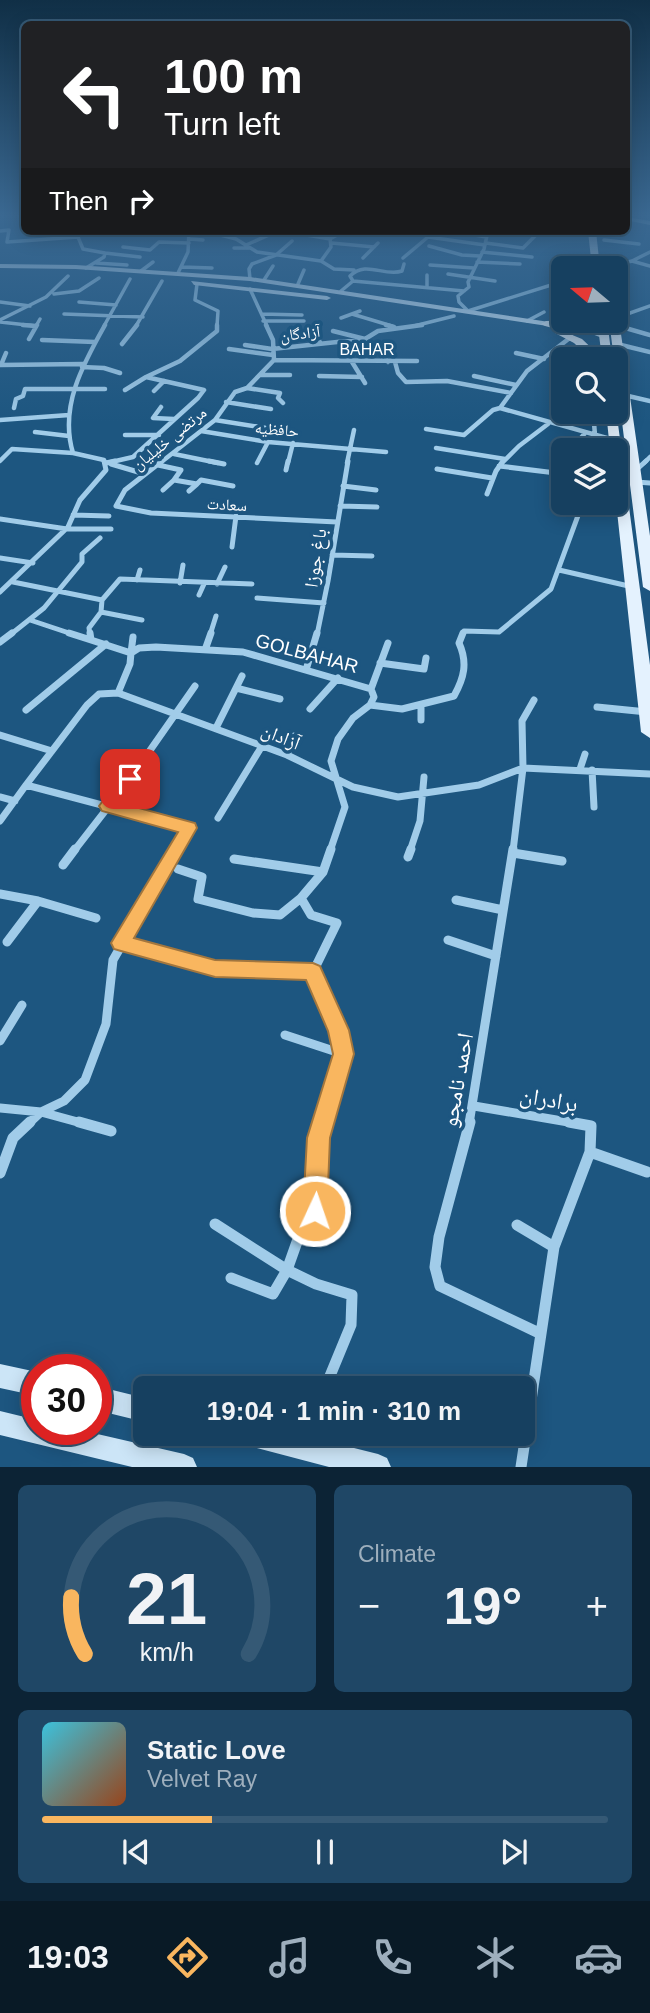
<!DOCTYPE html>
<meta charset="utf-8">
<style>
body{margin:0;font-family:Helvetica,"Noto Naskh Arabic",sans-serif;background:#1f4766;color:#f1f3f6;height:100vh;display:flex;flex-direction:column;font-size:26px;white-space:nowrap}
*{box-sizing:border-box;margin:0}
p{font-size:23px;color:#9eafbd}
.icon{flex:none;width:38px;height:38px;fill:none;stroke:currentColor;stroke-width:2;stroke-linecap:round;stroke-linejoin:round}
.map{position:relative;height:1467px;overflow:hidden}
.panel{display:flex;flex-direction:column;gap:18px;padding:18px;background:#0c2335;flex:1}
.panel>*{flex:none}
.banner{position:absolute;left:21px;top:21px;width:609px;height:214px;border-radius:10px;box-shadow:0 4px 18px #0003,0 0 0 2px #355975;background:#202124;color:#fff;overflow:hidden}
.needle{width:46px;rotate:289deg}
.buttons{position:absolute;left:551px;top:256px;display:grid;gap:14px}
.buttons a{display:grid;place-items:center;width:77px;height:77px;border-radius:10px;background:#164060;box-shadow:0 4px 18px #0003,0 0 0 2px #355975;font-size:35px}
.speed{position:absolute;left:21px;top:1354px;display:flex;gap:14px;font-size:35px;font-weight:700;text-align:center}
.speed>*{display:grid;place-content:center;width:91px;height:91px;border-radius:50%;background:#164060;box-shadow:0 4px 18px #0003,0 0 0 2px #355975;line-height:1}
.speed .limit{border:10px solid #d22;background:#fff;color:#111}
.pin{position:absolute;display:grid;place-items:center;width:60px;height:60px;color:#fff;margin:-30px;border-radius:14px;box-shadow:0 4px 10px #0006}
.me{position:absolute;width:77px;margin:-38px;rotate:3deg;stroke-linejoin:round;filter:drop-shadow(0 0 5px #0008)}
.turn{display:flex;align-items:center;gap:24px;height:147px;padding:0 28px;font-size:32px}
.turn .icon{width:91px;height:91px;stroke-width:2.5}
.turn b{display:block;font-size:49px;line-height:60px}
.then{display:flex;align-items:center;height:66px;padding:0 28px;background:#0003;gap:14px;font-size:26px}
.big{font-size:52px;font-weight:700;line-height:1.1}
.panel .card{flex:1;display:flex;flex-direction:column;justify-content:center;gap:10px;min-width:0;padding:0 24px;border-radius:10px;background:#1f4766}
.panel .dial{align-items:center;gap:0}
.dial svg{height:182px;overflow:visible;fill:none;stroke:#355975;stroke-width:7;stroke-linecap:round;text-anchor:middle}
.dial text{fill:#f1f3f6;stroke:none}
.song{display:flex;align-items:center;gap:21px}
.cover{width:84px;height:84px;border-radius:10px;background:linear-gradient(135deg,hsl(190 70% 55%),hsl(20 70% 35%))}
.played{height:7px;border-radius:4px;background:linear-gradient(90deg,#f9b65f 30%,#355975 30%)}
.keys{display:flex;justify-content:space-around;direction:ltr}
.heat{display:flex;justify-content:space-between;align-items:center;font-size:38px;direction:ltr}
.panel .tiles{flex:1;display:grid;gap:18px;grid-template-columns:1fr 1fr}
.card:last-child{grid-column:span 2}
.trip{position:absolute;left:133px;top:1376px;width:402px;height:70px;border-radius:10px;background:#164060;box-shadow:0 4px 18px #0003,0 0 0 2px #355975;font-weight:700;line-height:70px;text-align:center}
.tab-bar{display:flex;height:112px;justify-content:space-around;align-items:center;background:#091a26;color:#9eafbd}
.tab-bar .icon{width:49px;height:49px}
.tab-bar .current{color:#f9b65f}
.tab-bar b{font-size:32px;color:#f1f3f6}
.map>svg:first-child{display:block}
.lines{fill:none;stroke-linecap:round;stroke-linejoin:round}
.street-far5{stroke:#a1cce9;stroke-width:3.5}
.street-far4{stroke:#a1cce9;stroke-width:4.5}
.street-far3{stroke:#a1cce9;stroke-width:5}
.street-far2{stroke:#a1cce9;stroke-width:7}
.street-far1{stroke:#a1cce9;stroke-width:9}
.street{stroke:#a1cce9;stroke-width:11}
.secondary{fill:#cce5f7;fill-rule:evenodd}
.primary{fill:#e4f2fe;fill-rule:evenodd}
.route{fill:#f9b65f;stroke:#a2763e;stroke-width:2}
.labels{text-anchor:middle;stroke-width:7;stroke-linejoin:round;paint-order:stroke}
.far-street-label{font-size:16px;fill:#fff;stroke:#1d5680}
.street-label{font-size:19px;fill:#fff;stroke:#1d5680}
.near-street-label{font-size:23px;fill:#fff;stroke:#1d5680}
</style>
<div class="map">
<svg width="650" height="1467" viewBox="0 0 650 1467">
<rect width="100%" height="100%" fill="#1d5680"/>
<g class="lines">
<path class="street-far5" d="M0 231 9 230 7 242 78 237
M80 231 78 237 83 249 105 253 104 257 86 268
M143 231H147
M205 231 236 239 257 252 321 261
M344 231 330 239 331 247 321 261 334 269 354 270
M488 231 484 249 468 282 469 287 458 296 459 302 468 311 564 281
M560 231 569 232
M161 232 189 233
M295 233 330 239
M429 233 451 234 454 231 486 237
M127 234 131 231
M189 239 203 240
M604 240 639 244
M332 243 374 247
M486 243 523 248 538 233
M246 245 278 231
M429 246 462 255 480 256
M123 247 150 250 159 242 189 243
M234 248H250
M482 252 532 257
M105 253 140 257
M363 258 378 243
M403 258 428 237 485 245
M632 261 650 266
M477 262 520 264
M96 263 127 265
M430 265 474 268
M182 267 212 268
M608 267 632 261 650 252
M141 271 153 262
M178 273 188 252 189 231
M448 274 495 281
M427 275V288
M250 279 249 269 252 264 276 255 292 241
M264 280 273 266
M353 281 464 291
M197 284 195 300 218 311 217 326
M298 284 304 270
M250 289 267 326
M341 291 353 281 350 276C366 260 384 277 402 271L404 264
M54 294 79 291 99 278
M0 302 30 306
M79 302 116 305
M64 314 143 317
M262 314 302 315
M352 314 392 326
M341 318 360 311
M616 318 650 306
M0 320 46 297 68 276
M263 321H304
M527 321 544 312
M0 322 36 326
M615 325 619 326
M36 326 40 319
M104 326 130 279
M136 326 162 281
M414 326 454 316"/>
<path class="street-far4" d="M23 325 36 326
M105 325C83 364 59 407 73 453L104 460 105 463
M386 325 394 327
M615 325 650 335
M333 331 365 339 388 362
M316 332 320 343
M571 337 527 371 500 408 614 440
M29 339 37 325
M42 340 95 342
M122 344 137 325
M617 344 650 352
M245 345 272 349 365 339 378 331 422 325
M229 349 273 355
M516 353 544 359
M274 360 417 361
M352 362 365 383
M395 362 398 373 406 382 447 381 511 393
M0 365 83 364
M1 365 6 353
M82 367 104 368 120 373
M260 375H290
M319 376 362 377
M474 376 516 385
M247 388 280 393 278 398 283 403
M125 390 146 377
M154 391 164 381
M624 395 650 401
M226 402 271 409
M161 407 153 418 174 419
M14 408 16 399 23 396 25 389H105
M593 411 595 435
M0 420 69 415
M215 420 266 428
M426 429 464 435 493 410 500 408
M201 431 268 442 386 452
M35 432 69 436
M125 435H159
M436 448 505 459
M571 450 585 433
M174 454 218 463
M0 461 12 449 73 453
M107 463 133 457 198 398 204 390 146 377 180 361 217 331V325
M160 463 215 420 235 392 247 388 274 360 273 340 266 325
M257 463 268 442
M288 463 293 443
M347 463 354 430
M502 463 519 446 548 424
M560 463 564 458
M644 463 650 457"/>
<path class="street-far3" d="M162 461 125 490 116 506 151 513 337 522
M209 461 224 464
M106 463 115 461
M111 464 145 474
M158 465 181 470 174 480 197 484 201 480 233 486
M499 466 564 474
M437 469 492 478
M286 470 288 461
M635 471 646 461
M551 473 561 461
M636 482 650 483
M343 486 376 490
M163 490 174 480
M189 491 197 484
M487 494 496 471 503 461
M340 506 377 507
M73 515 109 516
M0 519 67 529H111
M232 547 236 516
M332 555 372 556
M0 558 33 563
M559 570 633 587
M137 580 140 570
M13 582 102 600 101 612 89 628 90 635
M180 583 183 565
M217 584 225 567
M0 592 68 527 80 500 106 470 104 461
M199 595 204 584
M257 598 324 603
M102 600 120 579 252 584
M101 612 142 620
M30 620 75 635
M10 635 44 608 82 562V554L100 538
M210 635 216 616
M317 635 328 581 348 461
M462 635 464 631 499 632 551 589 583 502"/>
<path class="street-far2" d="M69 633 91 640
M90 633 91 640 131 653 130 664 118 693 287 755 353 787 398 797 479 785 523 768 650 774
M0 642 12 633
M205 650 211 633
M131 653 139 648 156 647 243 652 371 689 374 697 370 705 353 718 338 739 331 761 345 807 330 851
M131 653 133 637
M380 663 424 669 426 658
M306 670 317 633
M236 688 280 699
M371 689 388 643
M118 693 99 694 87 705 26 785 189 828 176 851
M370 705 402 709 454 696C464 678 468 663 459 643L463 633
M421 705V720
M597 707 647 712
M310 709 338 678
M26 710 106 644
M216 728 242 676
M0 735 52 751
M287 755 294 736
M580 769 585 754
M592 770 594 807
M0 797 15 801
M218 818 262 746
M0 821 26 785
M74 851 130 779 195 686
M410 851 420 821 424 777
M513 851 523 768 522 721 534 700"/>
<path class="street-far1" d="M513 853 562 861
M408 857 411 849
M234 859 323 872
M63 865 75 849
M178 869 202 877 198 899 253 913 280 915 301 898
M0 894 38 901
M456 900 503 910
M448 940 496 956
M7 942 38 901 96 918
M121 943 215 969 313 972
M285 1035 343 1054
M0 1041 22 1005
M474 1106 580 1124
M0 1108 41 1112 85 1124
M28 1124 41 1112 64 1101 85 1080 106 1024 113 960 177 849
M323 1124C329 1102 341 1077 343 1055 345 1034 321 994 313 972L337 923 311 915 301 898 323 872 331 849
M469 1124 513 849"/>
<path class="street" d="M79 1122 111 1131
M323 1122 319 1138 315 1211 298 1239 287 1270 316 1284 352 1295 351 1325 325 1388
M470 1122 439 1237 435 1267 440 1286 539 1333
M590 1152 647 1172
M0 1173 13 1138 30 1122
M215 1224 287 1270 273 1294 231 1278
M517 1225 554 1247
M327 1433 328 1449
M521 1467 554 1247 590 1152 591 1126 569 1122"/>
<path class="secondary" d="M626 217 650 221V225L626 220Z
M0 264 76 265 250 277 589 328 606 336 602 338 587 332 250 281 76 269 0 268Z
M191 281 327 296 331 298 327 300 194 285Z
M0 1364 37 1372V1396L0 1388Z
M96 1386 145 1398V1422L96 1410Z
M0 1411 37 1420V1430H80L184 1454 193 1458 197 1467H132L0 1435Z
M233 1433H294L378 1454 387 1458 391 1467H329L245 1445 236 1442Z"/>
<path class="primary" d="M588 231H596L600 268H592Z
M616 318 619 320 650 536V591L643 587 609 320H616Z
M594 320C581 328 554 332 541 324L546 321Z
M597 320H607L612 359H591L574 343 555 333 560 330 582 339 602 358Z
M616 409 650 665V738L641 732 616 502V450H610L606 411H616Z"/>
</g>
<linearGradient id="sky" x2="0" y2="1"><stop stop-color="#102f46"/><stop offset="0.51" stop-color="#3a6891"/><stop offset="1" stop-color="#3a6891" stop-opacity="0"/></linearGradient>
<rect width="650" height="422" fill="url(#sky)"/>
<path class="route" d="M130 773 138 779 120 803 195 823 197 828 134 938 215 960 313 963 320 966 349 1030 354 1054 330 1138 327 1211 323 1219 315 1223 306 1219 303 1211 307 1138 333 1054 328 1031 306 980 215 977 121 951 114 949 111 943 178 832 102 811 99 806 102 802 124 774Z"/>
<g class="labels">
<g class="far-street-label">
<text transform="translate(300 333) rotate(-7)" y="6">آزادگان</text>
<text x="367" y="355">BAHAR</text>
<text transform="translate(277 429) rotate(5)" y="6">حافظیه</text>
<text transform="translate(169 438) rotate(-39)" y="6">مرتضی خلیلیان</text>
<text transform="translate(227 504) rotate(3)" y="6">سعادت</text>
</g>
<g class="street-label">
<text transform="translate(315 558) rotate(-81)" y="7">باغ جوزا</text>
<text transform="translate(307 653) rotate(15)" y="7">GOLBAHAR</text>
<text transform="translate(281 736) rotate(22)" y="7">آزادان</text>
</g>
<g class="near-street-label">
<text transform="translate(457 1080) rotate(-80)" y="8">احمد نامجو</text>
<text transform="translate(549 1099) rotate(10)" y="8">برادران</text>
</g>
</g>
</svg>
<div class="buttons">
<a><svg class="needle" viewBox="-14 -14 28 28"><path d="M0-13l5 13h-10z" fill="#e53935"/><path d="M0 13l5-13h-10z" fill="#9eafbd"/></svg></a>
<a><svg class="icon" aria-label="search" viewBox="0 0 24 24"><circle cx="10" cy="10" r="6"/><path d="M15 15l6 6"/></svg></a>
<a><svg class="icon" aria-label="layers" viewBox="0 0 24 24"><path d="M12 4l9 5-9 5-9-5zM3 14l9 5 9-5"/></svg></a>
</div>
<div class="speed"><div class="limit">30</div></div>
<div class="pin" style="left:130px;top:779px;background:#d93025"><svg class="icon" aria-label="arrive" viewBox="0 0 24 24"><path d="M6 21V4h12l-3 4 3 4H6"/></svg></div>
<svg class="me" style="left:315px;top:1211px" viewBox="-20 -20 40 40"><circle r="17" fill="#f9b65f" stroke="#fff" stroke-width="3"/><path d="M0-11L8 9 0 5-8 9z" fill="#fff"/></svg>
<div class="trip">19:04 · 1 min · 310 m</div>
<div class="banner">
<div class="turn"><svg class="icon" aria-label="left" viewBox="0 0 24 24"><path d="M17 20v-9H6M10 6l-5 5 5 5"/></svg><div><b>100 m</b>Turn left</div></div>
<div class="then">Then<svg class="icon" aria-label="right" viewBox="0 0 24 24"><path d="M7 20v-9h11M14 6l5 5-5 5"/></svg></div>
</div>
</div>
<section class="panel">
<div class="tiles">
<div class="card dial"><svg viewBox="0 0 100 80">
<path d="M14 69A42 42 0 1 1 86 69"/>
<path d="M14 69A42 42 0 0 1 8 44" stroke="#f9b65f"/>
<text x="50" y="56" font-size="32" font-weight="700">21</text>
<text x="50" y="72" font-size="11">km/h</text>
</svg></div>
<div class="card"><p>Climate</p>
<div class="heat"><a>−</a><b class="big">19°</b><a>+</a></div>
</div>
<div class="card">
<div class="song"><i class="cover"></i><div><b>Static Love</b><p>Velvet Ray</p></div></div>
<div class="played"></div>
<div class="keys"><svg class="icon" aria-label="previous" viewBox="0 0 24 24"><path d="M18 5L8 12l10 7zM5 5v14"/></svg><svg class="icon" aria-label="pause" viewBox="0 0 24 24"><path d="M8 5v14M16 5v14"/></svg><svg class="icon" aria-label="next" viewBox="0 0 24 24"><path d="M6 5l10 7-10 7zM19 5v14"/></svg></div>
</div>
</div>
</section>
<nav class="tab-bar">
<b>19:03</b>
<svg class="icon current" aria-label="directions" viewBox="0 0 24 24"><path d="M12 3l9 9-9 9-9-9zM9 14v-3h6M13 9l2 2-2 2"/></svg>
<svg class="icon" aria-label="music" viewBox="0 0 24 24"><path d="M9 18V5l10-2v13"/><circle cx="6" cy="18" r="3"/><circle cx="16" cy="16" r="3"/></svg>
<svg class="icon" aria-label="phone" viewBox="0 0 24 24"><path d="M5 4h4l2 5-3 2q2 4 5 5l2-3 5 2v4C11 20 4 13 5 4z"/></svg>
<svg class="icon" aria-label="climate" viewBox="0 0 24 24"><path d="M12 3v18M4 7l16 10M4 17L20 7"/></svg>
<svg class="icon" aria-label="car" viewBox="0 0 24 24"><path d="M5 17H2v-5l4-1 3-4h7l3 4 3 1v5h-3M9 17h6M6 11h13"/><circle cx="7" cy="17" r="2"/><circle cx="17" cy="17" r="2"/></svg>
</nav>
